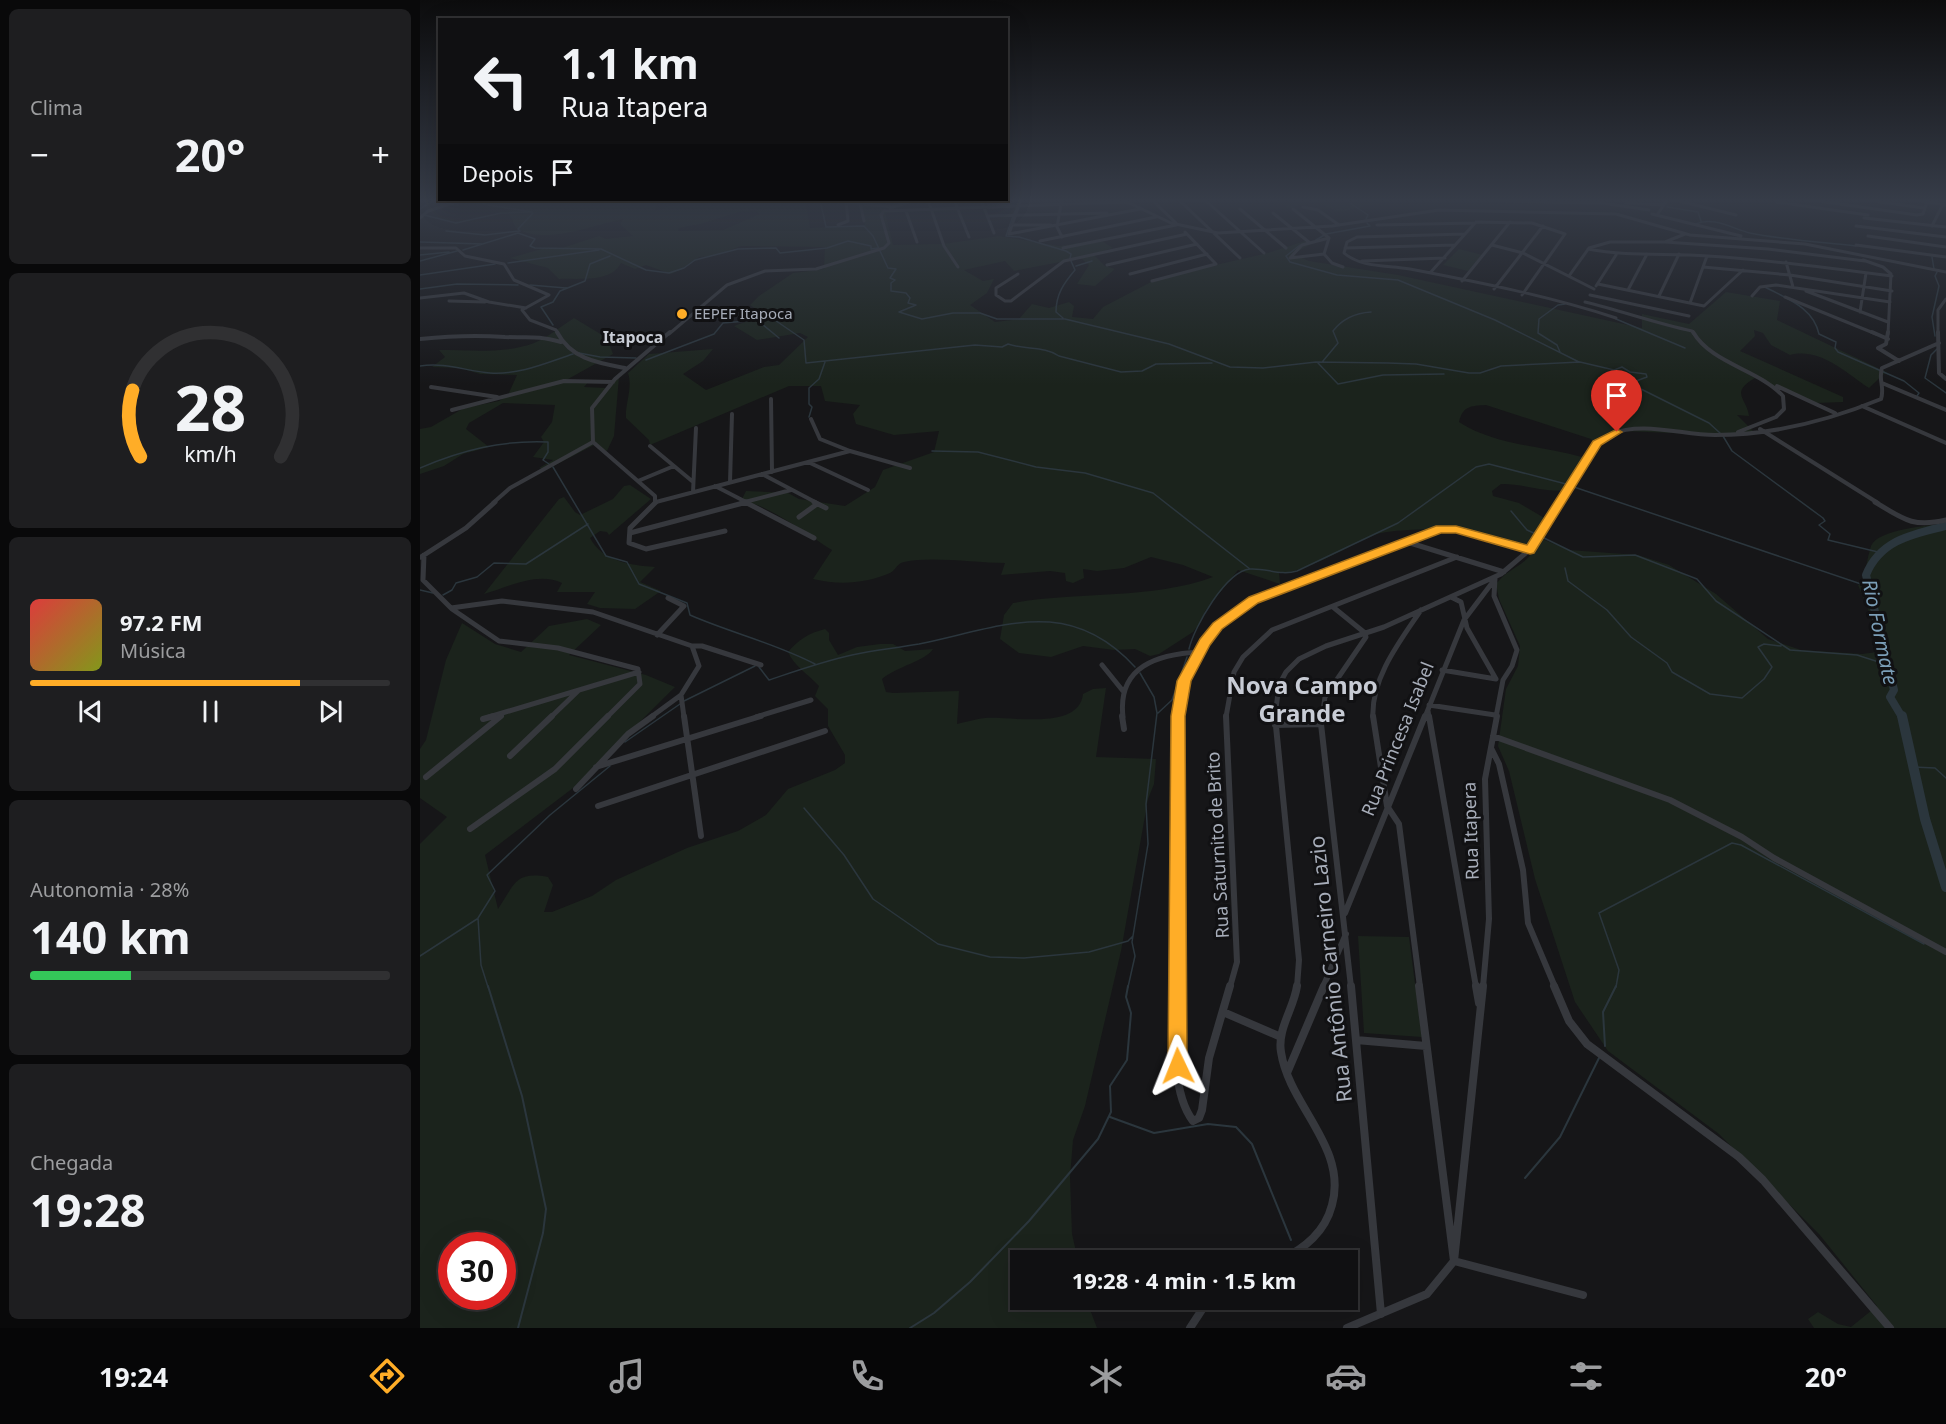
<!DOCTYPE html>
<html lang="pt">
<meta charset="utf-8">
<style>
body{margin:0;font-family:"Noto Sans",sans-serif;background:#1e1e20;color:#f1f3f6;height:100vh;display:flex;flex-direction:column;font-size:22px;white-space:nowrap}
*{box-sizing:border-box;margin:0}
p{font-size:20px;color:#9c9d9f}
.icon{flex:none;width:33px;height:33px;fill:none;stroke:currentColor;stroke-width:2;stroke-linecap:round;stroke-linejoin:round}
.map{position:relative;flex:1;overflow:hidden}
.drawer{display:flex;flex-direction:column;gap:9px;padding:9px;background:#09090a;width:420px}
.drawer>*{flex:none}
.guide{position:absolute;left:18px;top:18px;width:570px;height:183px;border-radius:0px;box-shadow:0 6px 24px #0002,0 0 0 2px #303032;background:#101012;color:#f1f3f6;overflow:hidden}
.speed{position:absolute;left:18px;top:1232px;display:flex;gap:12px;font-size:30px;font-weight:700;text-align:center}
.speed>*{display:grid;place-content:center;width:78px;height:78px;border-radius:50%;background:#101012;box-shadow:0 6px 24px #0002,0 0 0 2px #303032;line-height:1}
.speed .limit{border:9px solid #d22;background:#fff;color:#111}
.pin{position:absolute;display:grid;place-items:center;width:51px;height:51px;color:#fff;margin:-62px -26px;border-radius:50% 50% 50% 0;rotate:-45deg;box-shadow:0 0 6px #0007}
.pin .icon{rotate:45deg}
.me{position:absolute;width:66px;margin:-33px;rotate:358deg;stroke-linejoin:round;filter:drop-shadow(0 0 4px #0008)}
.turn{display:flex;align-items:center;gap:21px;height:126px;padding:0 24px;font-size:27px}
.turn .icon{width:78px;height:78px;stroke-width:2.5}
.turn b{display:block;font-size:42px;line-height:51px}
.then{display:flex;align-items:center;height:57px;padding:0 24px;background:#0003;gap:12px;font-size:22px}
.big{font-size:45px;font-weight:700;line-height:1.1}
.drawer .widget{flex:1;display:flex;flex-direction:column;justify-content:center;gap:9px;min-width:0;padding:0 21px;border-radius:9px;background:#1e1e20}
.drawer .dial{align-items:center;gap:0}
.dial svg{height:156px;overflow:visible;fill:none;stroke:#303032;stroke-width:7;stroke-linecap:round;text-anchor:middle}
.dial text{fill:#f1f3f6;stroke:none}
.song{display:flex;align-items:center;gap:18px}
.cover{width:72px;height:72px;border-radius:9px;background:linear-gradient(135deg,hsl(0 70% 55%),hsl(70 70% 35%))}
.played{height:6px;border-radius:3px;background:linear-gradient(90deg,#ffad27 75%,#303032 75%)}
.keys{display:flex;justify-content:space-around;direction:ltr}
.heat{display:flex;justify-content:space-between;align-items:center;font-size:33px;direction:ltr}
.charge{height:9px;border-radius:4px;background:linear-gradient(90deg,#34c759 28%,#303032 0)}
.trip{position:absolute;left:590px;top:1250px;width:348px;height:60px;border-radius:0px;background:#101012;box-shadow:0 6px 24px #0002,0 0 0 2px #303032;font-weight:700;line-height:60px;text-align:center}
.tabs{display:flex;height:96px;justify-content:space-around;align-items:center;background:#060607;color:#9c9d9f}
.tabs .icon{width:42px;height:42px}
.tabs .selected{color:#ffad27}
.tabs b{font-size:27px;color:#f1f3f6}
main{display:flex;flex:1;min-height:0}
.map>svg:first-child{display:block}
.green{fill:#1b231c;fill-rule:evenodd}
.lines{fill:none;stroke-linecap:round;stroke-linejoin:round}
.stream-far1{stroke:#2b363d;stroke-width:1.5}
.stream{stroke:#2b363d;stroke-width:2}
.river-far1{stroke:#2b363d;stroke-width:8}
.river{stroke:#2b363d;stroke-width:10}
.minor-far4{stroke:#36383d;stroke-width:3}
.minor-far3{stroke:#36383d;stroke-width:4}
.minor-far2{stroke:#36383d;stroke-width:5}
.minor-far1{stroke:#36383d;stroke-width:6}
.minor{stroke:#36383d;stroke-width:8}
.route{fill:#ffad27;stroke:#a67019;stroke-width:1.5}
.poi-dot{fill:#ffad27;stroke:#111113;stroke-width:2}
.labels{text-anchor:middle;stroke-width:6;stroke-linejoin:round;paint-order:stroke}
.far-poi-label{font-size:15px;fill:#a7adb9;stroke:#111113;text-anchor:start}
.far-neighbourhood-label{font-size:16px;font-weight:bold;fill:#c8ccd5;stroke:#111113}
.street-label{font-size:18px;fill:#a7adb9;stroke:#111113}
.water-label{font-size:20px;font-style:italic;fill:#7b9eb7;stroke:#111113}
.near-street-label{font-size:21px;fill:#a7adb9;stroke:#111113}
.district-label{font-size:24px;font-weight:bold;fill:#c8ccd5;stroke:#111113}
</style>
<main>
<section class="drawer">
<div class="widget"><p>Clima</p>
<div class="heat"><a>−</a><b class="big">20°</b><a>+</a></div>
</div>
<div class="widget dial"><svg viewBox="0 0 100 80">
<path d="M14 69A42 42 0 1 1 86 69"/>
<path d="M14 69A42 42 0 0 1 10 35" stroke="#ffad27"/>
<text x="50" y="56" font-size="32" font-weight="700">28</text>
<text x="50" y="72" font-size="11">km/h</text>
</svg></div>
<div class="widget">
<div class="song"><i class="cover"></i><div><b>97.2 FM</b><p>Música</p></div></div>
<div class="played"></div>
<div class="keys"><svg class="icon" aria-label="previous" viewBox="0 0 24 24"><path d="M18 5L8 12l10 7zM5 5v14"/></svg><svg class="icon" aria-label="pause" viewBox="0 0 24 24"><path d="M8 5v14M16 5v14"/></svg><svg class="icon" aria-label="next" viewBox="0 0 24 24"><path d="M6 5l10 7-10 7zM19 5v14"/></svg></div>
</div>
<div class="widget"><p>Autonomia · 28%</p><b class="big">140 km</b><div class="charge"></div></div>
<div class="widget"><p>Chegada</p><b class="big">19:28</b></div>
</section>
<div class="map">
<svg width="1526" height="1328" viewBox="0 0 1526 1328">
<rect width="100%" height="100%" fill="#161618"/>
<path class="green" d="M846 199H979L919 212 896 202 869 208Z
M49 200H237L235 211 266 200H383L386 204 390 228 445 225 439 204 469 208 466 216 473 245 523 244 579 236 639 246 680 240 693 248 673 254 685 266 695 269 675 286 657 284 669 265 661 258 594 271 585 261 544 270 563 281 574 279 567 293 550 305 575 322 599 319 612 304 629 308 649 302 654 306 652 317 673 319 683 307 731 282 730 280 848 253 885 241 891 244 873 254 889 261 978 275 1222 328V314L1269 324 1306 292 1360 301 1357 320 1466 372 1449 388C1426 373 1400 347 1370 355L1351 345 1343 333 1334 330 1335 336 1320 351 1423 397V402L1396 403 1335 378C1309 393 1327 398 1329 416L1317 415 1334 432 1298 435 1204 431 1187 437 1153 483 1152 488C1134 496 1103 483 1081 484L1072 491 1073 496 1099 503 1126 519 1122 539 1149 550 1218 555 1249 565 1296 594 1348 639 1381 650 1442 654 1465 651 1438 585 1442 583C1446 571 1447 558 1451 546 1458 529 1509 526 1526 523V1328H1394L1388 1319 1398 1312 1418 1324 1431 1327 1457 1306 1399 1234 1299 1134 1188 1051 1155 1002 1115 879 1089 771 1078 746 1086 689 1098 666 1100 646 1079 599 1076 584C1086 570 1103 566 1112 553 1064 537 1040 526 988 530 972 531 958 532 944 539 925 549 880 574 859 573L860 584 818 570 785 611 781 622 773 632 739 654 730 656 715 649 694 650 663 646 631 657 599 653 580 639 584 615 593 603C659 591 730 600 793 577L763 565 731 557 704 568 677 571 663 569 664 578 653 583 646 581 645 573 630 571 581 575 585 563C555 563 512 556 484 562 477 563 476 570 470 573 445 584 418 585 393 579L412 550C389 536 347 503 321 501L326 491 368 493 379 499 425 506 455 487 463 470 514 452 519 431 474 435 436 424 433 414 440 405 405 401 401 386H369L230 445 229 440 206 418C205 403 213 388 208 373L229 354 293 349 283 361 263 374 286 390 344 367 359 365 388 337 380 333 337 340 314 326 344 315 330 305 339 296 373 273 404 269 405 247 321 246 294 256 279 257 262 269 251 274 226 265 215 269 201 263C191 283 158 278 139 279L128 268 90 258 125 248 139 249 179 236 186 239 213 236 200 224 203 219C173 225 124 246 96 228L87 209 50 203 47 201ZM335 210 340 214 303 230 258 231 259 228 280 224 322 211ZM1066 405 1171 439 1173 442 1162 457C1122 446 1074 445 1039 422 1043 406 1050 406 1066 405Z
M1039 249 1063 255 1048 271 1023 265Z
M154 318 187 338 193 354 141 383 169 381 164 387 186 388 199 377 194 436 187 451 174 445 126 470 119 468 133 460 113 457 124 442 121 437 132 422 135 405 83 403 49 423 46 429 69 447 43 454 24 466 0 474V429L11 427 44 408 79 401 88 395 97 375 60 374 40 368 12 367 25 357 19 350C50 350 85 354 114 343 129 337 141 326 154 318Z
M210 485 231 499 189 535 187 532 180 531 170 538C183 562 211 565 235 567L220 582 241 591 215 609 180 608 167 604 175 592H137L142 583C118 571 88 587 64 594L139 499 144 497 155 512 160 515 193 499 204 486Z
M167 619 181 625 149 655 226 675 255 687 153 788 65 855 78 909C95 884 95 871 128 877L133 885 124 912H132L172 896 196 880 267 848 318 831 346 815 368 789 415 770 425 763V755L408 726V709L395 696 399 686C388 674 374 666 368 652 378 640 389 633 405 629L409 633V640L418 655 437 647 460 644H473L485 651 513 649C507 660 476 667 462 679L466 692 473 693 539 691 537 724C546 722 556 719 565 718 590 716 659 731 663 694L673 689 686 688 676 757 736 759 734 784 728 799 701 951 665 1106 653 1140 650 1177 652 1234 658 1260H600V1299H666L677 1328H0V844L27 817 0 798V749L6 740 26 660 42 623 75 644 101 652 129 626ZM32 1245H82V1296H32Z
M938 936 989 937 1002 1037 944 1033Z"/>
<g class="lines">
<path class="stream-far1" d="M924 199 948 215 946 219
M71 200 63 204 112 212
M400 200 406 227 444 226 453 236 468 268 476 269 470 278 475 280 471 283V291L486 293 490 298 488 303 496 305 479 312 502 319 533 313H560L577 319H645L749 344 810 367 843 368 896 362 968 363 996 364 1049 373H1060L1081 366 1160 362 1194 370 1202 367 1210 372 1226 374 1227 377 1216 381 1221 389 1289 423 1300 433
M597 204 599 199
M1247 207 1278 212 1281 221
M0 209 16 199
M594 214 597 206
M4 215 36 223 81 213 112 212
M593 216 586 236 599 237 646 251 651 254 650 259
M1276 224C1293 216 1313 229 1330 233 1364 240 1401 242 1436 246
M26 231 65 235 99 231
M100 231 98 229 113 213
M896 240 906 234 950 226 947 223
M0 242 63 244
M880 245 866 256 870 262 917 275 978 280 1075 320 1159 362
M43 250 98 233 115 239 110 246 115 248 181 249 226 270 249 273 264 268 275 260 318 249 356 248 360 253 407 248 428 241 451 246V249L458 248
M0 255 29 252
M1512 257 1514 269
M0 261 37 251
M88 263 179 250
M656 266 672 261
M0 275 75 264
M110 285 146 288
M1345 287C1367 299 1393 307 1399 334L1416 342 1415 348 1418 352 1484 381 1499 393 1497 396
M0 289 37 284 98 285
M643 318 636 312C636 294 644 283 655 270L651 261
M336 319 359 338
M1196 319 1265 348
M133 325 121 307 133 302 140 291 165 281 170 264 190 256
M1515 336 1512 317 1519 286 1515 276 1517 272
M1517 349 1511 355 1505 378 1526 393
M1140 352 1137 345 1118 333 1119 319 1138 305 1145 304
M159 353 180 357 216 358
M226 360 294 334 303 323 327 321 346 314 384 340 386 363 555 345 582 347 588 344C605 350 625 346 639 356L701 372 722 371 736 364 792 363
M903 361 918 343 913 331C923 318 935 313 951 312
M898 363 918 384 963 375 1024 374
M0 366C25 362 46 371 70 373 99 375 126 363 153 354
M389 417 392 407 389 404V388L399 379 405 362
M1303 436 1312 451 1403 518 1405 521 1399 525 1410 534 1408 540 1458 552
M512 451 558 452 616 467 665 473 733 493 830 569
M133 467 186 556 207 562 219 584 267 603 270 615C311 633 355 643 395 664
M0 468C42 450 82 440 128 442V452L123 460 129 464
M1154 487 1447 586
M1091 511 1107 530 1118 535
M1124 538 1163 557 1215 555 1277 579 1296 601 1370 650 1437 655 1468 665
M1145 568 1148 581 1187 610 1211 637 1247 663 1252 672 1290 694 1322 698 1344 679 1352 667 1338 647 1344 644 1361 646
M0 590 13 593
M23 595 32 590 36 583 57 577 74 563 106 564 168 524
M769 649C774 627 806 571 830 569 847 568 860 576 877 571L978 523 1056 467 1069 464 1146 484
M339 667 349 680C376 671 404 661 432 655 454 650 477 648 499 644 582 627 648 594 715 667
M264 701 335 666
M738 713 752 700 767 657
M205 742 260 704
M1493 767 1515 768 1526 778
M384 808 424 855 453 899 518 944 570 957 604 958 669 952 708 941 713 936
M0 956 57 919
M68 987 61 965 58 918 75 891 67 875 130 815 190 766
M708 987 715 956 712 942 728 844 726 804 737 713 734 697 720 673
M1196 987 1199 970 1179 913 1312 843 1321 845 1504 944"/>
<path class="stream" d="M68 986 102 1096 126 1209 123 1233 98 1328
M1185 1046 1183 1012 1196 986
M690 1117 734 1133 788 1124 816 1127 832 1144 871 1240
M1105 1178 1140 1137 1179 1058
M490 1328 514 1313 550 1282 609 1221 678 1139 691 1112 690 1086 707 1060 711 1013 706 997 708 986"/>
<path class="river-far1" d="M1482 717 1470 697 1474 690 1446 575C1460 540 1493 534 1526 526"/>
<path class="river" d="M1482 716 1505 819 1526 887"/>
<path class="minor-far4" d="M601 199 589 234 720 209
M642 199 637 227 642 237
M701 199 751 223 798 233 912 226 1019 210 1196 214 1270 235 1385 244 1526 272
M731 199 756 223
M748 199 787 201
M758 199 820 258
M784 199 844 253
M1251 199 1316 215
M1385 199 1497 215 1503 214 1507 202
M1439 199 1504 208
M1487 199 1526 205
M268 200H350
M410 200 473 207
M508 200 524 246 538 267
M534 200 549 237
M561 200 574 233
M1072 201 1182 203 1229 210
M1356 202 1448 215
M440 203 444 221
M1206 203 1244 205
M883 207 898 210 919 225
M470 208 495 200
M820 209 866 248
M873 209 909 238
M464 211 705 202
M486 211 497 242
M853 213 890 243
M1232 214 1321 236
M1237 215 1248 199
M569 216 687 213
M0 218 8 211 43 200
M1444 218 1526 227
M1056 222 1112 223 1145 234 1102 295
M418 225 428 221 426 200
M591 225H631
M957 225 1055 223
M1436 226 1526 237
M1512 226 1523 204
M1045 234 937 237 927 242 924 253C941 268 968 265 990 269 1058 282 1129 296 1196 318
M1448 236 1526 247
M909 238 904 254 912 263 923 267
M620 241 736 217
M1245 242 1265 234
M1072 245 1103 253 1174 289
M1436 245 1526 257
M0 248H36L45 256 84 264 94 280 129 295 102 310 110 320 136 330 138 334
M643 248 756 225
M925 248 1035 245
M1168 249C1208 257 1247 253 1288 256 1350 260 1411 268 1472 276
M904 254 870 258 882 245 909 238
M1443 260 1463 267 1471 274 1468 334
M942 261 1025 258
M1366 262 1373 287
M687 265 777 244
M1283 267 1370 275 1472 291
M1010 273 1055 223
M598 274 576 288V295L585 301H591L644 261 767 234
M710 274 787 254
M1149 276 1169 248 1190 242H1245L1348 249 1445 261
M732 281 796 264 765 232
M1042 281 1090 222
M1178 284 1284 306 1323 270
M1176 286 1196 255
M1074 289 1123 226
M1208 290 1227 254
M1386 291 1468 322
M1170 295 1269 316
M1239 296 1259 254
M1332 296 1340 287 1356 285 1470 302
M1365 297 1456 334
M0 298 44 293 69 302 106 308
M29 301 65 302
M1165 302C1202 311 1235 323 1272 331L1274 334
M1270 303 1287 256
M1440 312 1446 273
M249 334 307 285 345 271 396 269 464 248 469 243 461 215 464 211
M1518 334V310L1526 299"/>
<path class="minor-far3" d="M137 332C151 359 178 363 205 368
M1273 332C1292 364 1338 369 1363 396L1364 409 1356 417 1318 432
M1452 332 1468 339
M1468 332 1466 344 1458 348 1479 361
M1518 332 1519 373 1526 379
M0 339C29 336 56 335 85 337 109 338 116 335 141 342
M1462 383 1526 410
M1357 386 1415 413
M11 387 77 397
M351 399 352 472
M1442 406 1526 443
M32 410 144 381 193 382
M391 419 400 439 430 451 490 468
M1340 429 1458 503
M173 442 172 408 195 379 250 332
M173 442 235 496V503
M230 446 272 481
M388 462 448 490
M342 474 397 503
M218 481 254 466
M310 482 312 414
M295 486 328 503
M273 492 276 428
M236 502 430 451
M73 503 90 488 173 442
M321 503 371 490
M1139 503C1151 481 1165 445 1191 434 1223 421 1262 435 1295 435 1351 435 1410 420 1461 399 1465 387 1458 380 1462 368L1519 343"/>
<path class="minor-far2" d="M236 502 210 528 209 543 226 549 305 531
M325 502 394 538
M394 502 406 508
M1455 502C1483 519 1493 528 1526 520
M379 517 397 504
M210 533 327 502
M987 542 1084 572
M4 555 3 580 31 608 82 601 173 612 272 646 279 666 261 695 264 717
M1 557 46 528 75 502
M1075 578 1074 596 1097 650 1092 666 1083 680 1076 717
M1031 597 1041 602 1047 628 1076 679
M32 609 79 641 138 648 218 669 220 684 187 717
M237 635 264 606 248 598
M272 646H282L341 665
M682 665 703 691
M1022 670 1076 679
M1009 705 1075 715
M1008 711 1009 717
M69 717 219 672
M131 717 158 691
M231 717 261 695
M336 717 391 700
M703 717C697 666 738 654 780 652
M758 717C767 658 788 629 839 599L1020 529H1036L1110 550
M806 717 814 672 823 657 852 630 1037 557
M855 717 859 685 866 672 879 659 906 646 964 627 1081 574 1115 545 1140 502
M902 717 905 697 946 637 945 633 913 607
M953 717C951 678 980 641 1001 610
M1005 717 1044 620 1072 583"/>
<path class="minor-far1" d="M264 716 281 836
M702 716 704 729
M806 716 817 962 810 987
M855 716 879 960 877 987
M902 716 901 724 931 987
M953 716 967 806 979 824 1000 987
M1009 716 1056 987
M63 719 74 716
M855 725 901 724
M1073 736 1250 800 1322 837 1354 858 1526 952
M1071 748 1079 764 1103 870 1108 923 1135 987
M90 756 132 716
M176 767 341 716
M6 777 81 716
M156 789 208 734 233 716
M178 806 405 731
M50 829 135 769 188 716
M925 913 1005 716
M756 987 758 716
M903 987 926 934
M1063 987 1069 919 1065 779 1077 716"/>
<path class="minor" d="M756 986C756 1024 749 1090 773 1121L779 1118 782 1110 789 1058 810 986
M931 986 961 1314
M999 986 1034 1261 1163 1295
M1056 986 1059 1003
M1134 986 1149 1021 1167 1044 1319 1157 1343 1180 1470 1328
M803 1012 861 1037
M936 1040 1006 1046
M867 1073 904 986
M861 1260C885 1248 905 1232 912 1205 928 1147 869 1106 861 1052 857 1029 874 1008 877 986
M770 1328 789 1299
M927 1328 1007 1294 1034 1261 1063 986"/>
</g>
<linearGradient id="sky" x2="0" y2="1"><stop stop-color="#0c0c0d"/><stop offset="0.52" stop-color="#363c48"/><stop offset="1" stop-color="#363c48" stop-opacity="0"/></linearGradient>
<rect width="1526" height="385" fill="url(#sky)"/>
<path class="route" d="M1197 429 1202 432 1181 445 1114 553 1110 554 1036 533H1021L838 603 802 629 790 645 771 681 765 716 767 1066 764 1073 758 1076 751 1073 748 1066 751 716 757 681 780 639 793 623 829 597 1016 526H1036L1107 545 1173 441Z"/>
<circle class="poi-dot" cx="262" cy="314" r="6"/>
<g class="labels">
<g class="far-poi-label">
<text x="274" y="319">EEPEF Itapoca</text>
</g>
<g class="far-neighbourhood-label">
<text x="213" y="343">Itapoca</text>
</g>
<g class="street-label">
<text transform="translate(978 739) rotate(-68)" y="6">Rua Princesa Isabel</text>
<text transform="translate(1051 831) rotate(-92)" y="6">Rua Itapera</text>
<text transform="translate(798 845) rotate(-93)" y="6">Rua Saturnito de Brito</text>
</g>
<g class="water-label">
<text transform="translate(1460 632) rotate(78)" y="7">Rio Formate</text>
</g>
<g class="near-street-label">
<text transform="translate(911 969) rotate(-96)" y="7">Rua Antônio Carneiro Lazio</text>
</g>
<g class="district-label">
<text x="882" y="694">Nova Campo<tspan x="882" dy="28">Grande</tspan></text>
</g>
</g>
</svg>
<div class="speed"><div class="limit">30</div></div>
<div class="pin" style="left:1197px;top:432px;background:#d93025"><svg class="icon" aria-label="arrive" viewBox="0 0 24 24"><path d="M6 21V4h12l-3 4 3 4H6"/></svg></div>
<svg class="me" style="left:758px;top:1066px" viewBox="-20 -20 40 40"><path d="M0-17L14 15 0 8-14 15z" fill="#ffad27" stroke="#fff" stroke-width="4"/></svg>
<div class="trip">19:28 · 4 min · 1.5 km</div>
<div class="guide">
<div class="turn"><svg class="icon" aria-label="left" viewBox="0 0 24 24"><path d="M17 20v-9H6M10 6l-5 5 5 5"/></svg><div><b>1.1 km</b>Rua Itapera</div></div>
<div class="then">Depois<svg class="icon" aria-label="arrive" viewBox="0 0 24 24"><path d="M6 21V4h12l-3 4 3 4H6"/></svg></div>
</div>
</div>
</main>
<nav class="tabs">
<b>19:24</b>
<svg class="icon selected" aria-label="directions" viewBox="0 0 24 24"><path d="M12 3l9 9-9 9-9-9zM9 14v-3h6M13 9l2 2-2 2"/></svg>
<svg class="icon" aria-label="music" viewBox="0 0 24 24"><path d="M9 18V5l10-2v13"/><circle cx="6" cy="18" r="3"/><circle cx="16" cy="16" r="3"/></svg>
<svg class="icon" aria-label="phone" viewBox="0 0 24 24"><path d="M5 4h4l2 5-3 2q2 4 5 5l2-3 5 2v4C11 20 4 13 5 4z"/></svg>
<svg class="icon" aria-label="climate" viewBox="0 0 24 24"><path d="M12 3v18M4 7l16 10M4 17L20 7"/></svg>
<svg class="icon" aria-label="car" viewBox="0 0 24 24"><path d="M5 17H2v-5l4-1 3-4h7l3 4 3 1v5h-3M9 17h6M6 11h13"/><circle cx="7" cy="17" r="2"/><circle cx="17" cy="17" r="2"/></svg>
<svg class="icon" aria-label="filters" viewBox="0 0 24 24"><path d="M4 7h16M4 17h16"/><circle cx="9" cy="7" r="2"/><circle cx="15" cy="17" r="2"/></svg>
<b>20°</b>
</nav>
